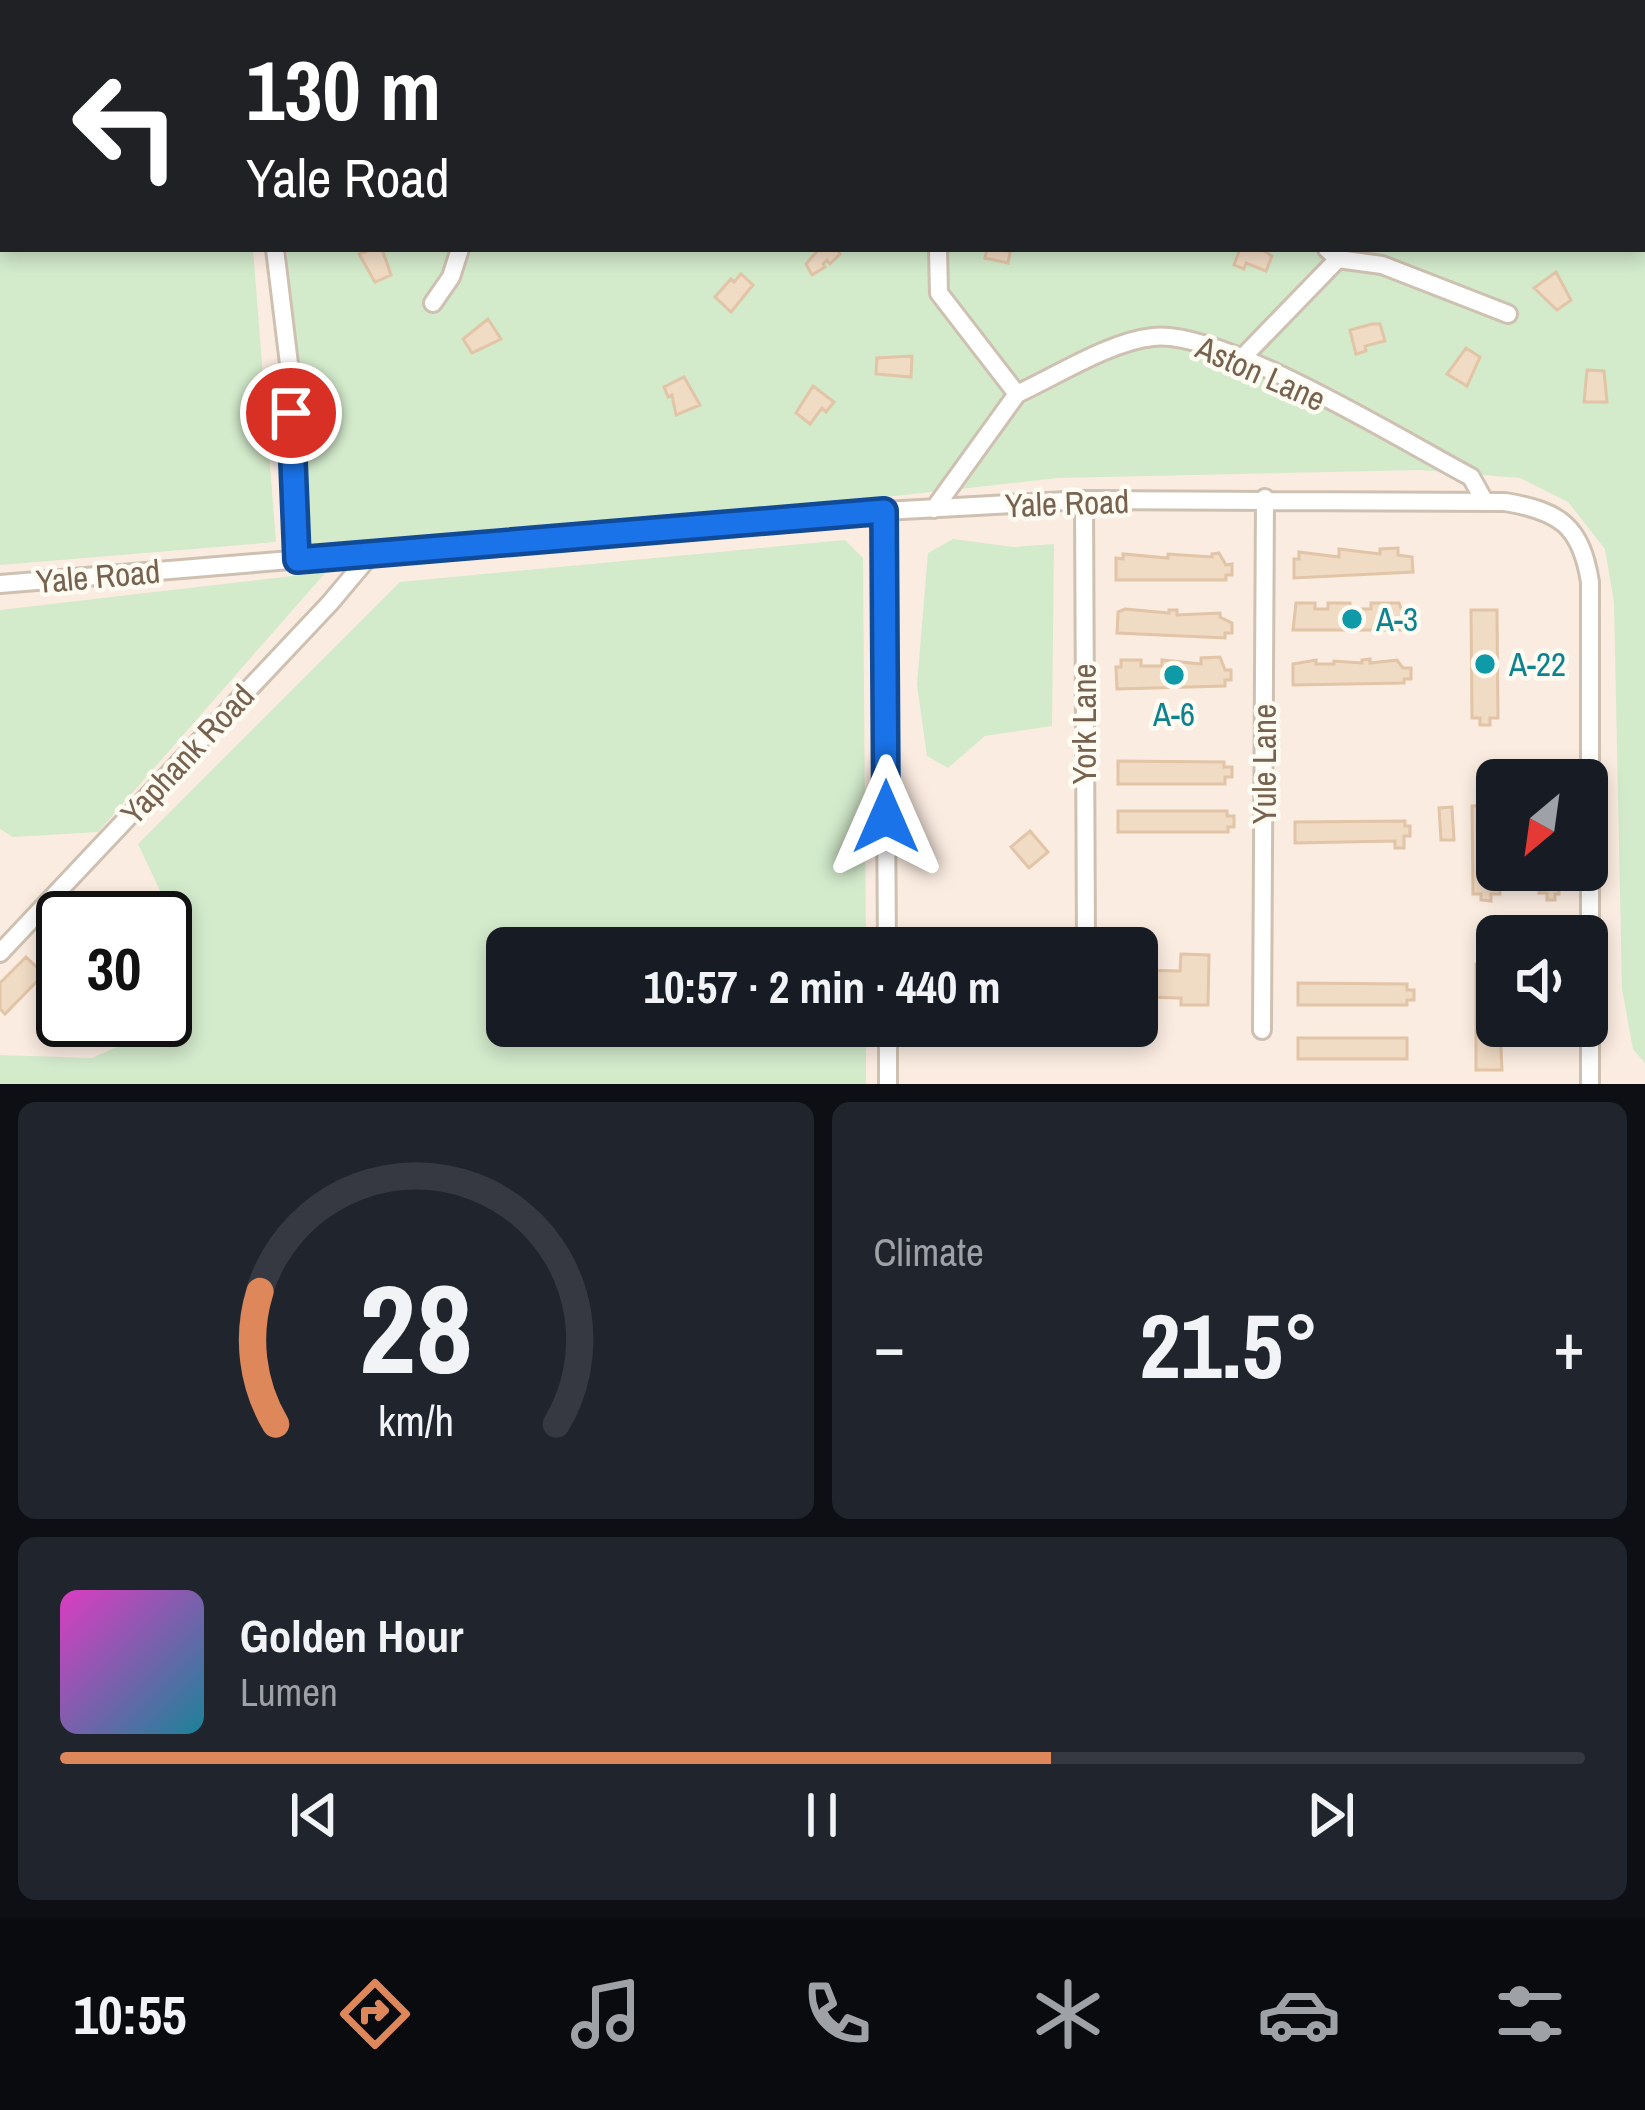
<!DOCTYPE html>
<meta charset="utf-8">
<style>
body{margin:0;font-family:"Archivo Narrow",sans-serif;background:#20242c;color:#f1f3f6;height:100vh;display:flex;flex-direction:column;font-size:45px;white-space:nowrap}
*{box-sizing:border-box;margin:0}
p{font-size:39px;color:#9ea1a6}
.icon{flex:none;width:66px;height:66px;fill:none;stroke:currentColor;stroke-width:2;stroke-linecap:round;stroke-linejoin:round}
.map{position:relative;height:1084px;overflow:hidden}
.panel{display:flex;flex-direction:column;gap:18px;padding:18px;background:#0d0f14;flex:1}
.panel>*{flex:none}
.guide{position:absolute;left:0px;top:0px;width:1647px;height:252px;box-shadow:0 6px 18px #0003;background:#202124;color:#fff;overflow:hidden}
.needle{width:78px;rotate:209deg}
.controls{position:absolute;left:1476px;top:759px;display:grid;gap:24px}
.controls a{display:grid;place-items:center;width:132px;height:132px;border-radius:18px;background:#171b24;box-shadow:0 6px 18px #0003;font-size:60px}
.speed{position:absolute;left:36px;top:891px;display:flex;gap:24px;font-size:60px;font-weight:700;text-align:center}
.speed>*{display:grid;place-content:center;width:156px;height:156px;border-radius:50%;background:#171b24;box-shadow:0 6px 18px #0003;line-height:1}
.speed .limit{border:6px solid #111;border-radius:18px;background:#fff;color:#111}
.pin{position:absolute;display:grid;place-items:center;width:102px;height:102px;color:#fff;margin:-51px;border:6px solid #fff;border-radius:50%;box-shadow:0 3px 12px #0007}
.me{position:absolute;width:132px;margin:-66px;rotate:0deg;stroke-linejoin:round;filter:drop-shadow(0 0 9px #0008)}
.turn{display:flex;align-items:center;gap:42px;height:252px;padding:0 48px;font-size:54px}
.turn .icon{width:156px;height:156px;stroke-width:2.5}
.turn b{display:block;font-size:84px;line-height:102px}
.big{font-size:90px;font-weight:700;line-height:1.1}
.panel .card{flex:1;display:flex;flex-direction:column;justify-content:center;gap:18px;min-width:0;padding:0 42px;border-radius:18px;background:#20242c}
.panel .dial{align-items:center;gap:0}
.dial svg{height:312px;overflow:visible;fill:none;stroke:#363941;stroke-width:7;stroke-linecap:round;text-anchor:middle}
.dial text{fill:#f1f3f6;stroke:none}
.song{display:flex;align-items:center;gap:36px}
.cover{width:144px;height:144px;border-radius:18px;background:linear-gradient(135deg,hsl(310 70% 55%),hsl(190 70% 35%))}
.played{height:12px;border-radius:6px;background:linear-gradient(90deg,#dd875a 65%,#363941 65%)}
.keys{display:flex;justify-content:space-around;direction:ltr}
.heat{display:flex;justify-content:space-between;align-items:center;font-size:66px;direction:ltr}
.panel .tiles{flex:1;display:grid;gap:18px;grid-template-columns:1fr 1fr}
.card:last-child{grid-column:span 2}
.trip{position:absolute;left:486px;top:927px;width:672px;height:120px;border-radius:18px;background:#171b24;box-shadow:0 6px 18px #0003;font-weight:700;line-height:120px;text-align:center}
.menu{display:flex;height:192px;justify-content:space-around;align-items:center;background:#090b0e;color:#9ea1a6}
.menu .icon{width:84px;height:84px}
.menu .selected{color:#dd875a}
.menu b{font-size:54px;color:#f1f3f6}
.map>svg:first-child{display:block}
.commercial{fill:#fbece1;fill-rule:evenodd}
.green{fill:#d3eacb}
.building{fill:#f0dbc5;stroke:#e2c4a7;stroke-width:3}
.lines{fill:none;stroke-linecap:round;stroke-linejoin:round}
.minor-casing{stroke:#cec1b1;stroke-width:22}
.minor{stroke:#fff;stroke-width:16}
.route-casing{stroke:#114b97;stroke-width:30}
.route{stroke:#1a73e8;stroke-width:21}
.culture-dot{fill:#0f9aa8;stroke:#fefbf3;stroke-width:4.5}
.labels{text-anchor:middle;stroke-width:9;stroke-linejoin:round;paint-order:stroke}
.street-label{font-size:33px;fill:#77624f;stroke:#fefbf3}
.culture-label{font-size:33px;fill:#0d838f;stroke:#fefbf3;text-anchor:start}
</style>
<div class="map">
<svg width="1645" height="1084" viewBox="0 0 1645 1084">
<rect width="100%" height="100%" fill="#fcf8ec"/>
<path class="commercial" d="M0 0H1645V1084H0ZM3 3H1644V249H3ZM1497 780H1587V870H1497ZM63 918H165V1020H63ZM1497 936H1587V1026H1497ZM507 948H1137V1026H507Z"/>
<path class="green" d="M0 0H216V3H3V249H253L276 542 0 565Z
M251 0H1216L1222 3H252Z
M1645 165V1063L1633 1049 1622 989 1614 603 1605 549 1568 502 1520 478 1420 470 1058 478 895 496 307 545 287 249H1644Z
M953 539 1013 547 1054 544 1052 726 985 736 948 768 927 756 917 685 928 553Z
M845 540 863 558 866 948H507V1026H866V1084H0V1055L92 1058 166 1025 189 952 138 844 400 582Z
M326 572 98 832 13 837 0 829V610Z"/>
<path class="building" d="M372 249H382L391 275 375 282 359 254Z
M819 249H837L840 254 830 264 827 260 823 264 825 267 812 275 806 264Z
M987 249H1006L1010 253 1008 263 985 258Z
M1240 249H1261L1272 256 1266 271 1246 263 1244 269 1234 265Z
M1556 272 1571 300 1557 310 1534 288Z
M741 274 753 285 731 312 715 297 731 279 734 282Z
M488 319 501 339 472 353 463 339Z
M1372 324H1380L1385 341 1365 346 1366 351 1356 354 1350 330Z
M1466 348 1480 357 1467 386 1447 374Z
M912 356 911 377 876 374 877 358Z
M1587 370 1604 371 1607 402H1584Z
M684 377 700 405 676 415 672 395 668 397 664 387Z
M813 386 834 402 826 412 822 408 810 424 796 413Z
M1398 548V555L1412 557 1413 572 1294 578V559H1299V552L1339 557V549L1380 554V549Z
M1219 553 1226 565 1232 564V575H1226V580H1116V558L1123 559V554L1168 558V554L1212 557V554Z
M1296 603H1315V609H1328V603H1350L1351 609H1371V603H1399L1403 614H1410L1411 625H1404V630H1293Z
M1125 609 1169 613V610H1177V615L1220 613V617L1232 623V633H1225V638L1117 633 1118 612Z
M1471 610H1497L1498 718H1490V725H1480V718H1472Z
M1220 657 1225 670H1231V680H1225V686L1117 689 1116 667H1121V660H1141V666H1162V660L1201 664V658Z
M1370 659V663L1397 660 1403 668H1411V679H1404V683L1293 685V664L1316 660V664H1334V661L1362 663V660Z
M1118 761 1224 762V767H1232V777H1225V784H1118Z
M1497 805 1500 894H1491V901L1481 900V894H1473L1472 806Z
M1452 807 1454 840H1441L1439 808Z
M1118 811H1227V816H1234V827H1228V832H1118Z
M1405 821V826H1410V836H1404V848H1395V841L1295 843V822Z
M1030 831 1048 852 1029 868 1011 847Z
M1539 870H1559V894H1555V900H1547V893H1539Z
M1181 954 1209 955 1208 1005H1181V998L1137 997V970L1180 971Z
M26 957 44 974 5 1014 0 1009V983Z
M1482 957H1491L1492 964H1497L1502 1070H1476V964L1482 963Z
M1298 983 1407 984V990H1414V1000H1407V1005H1298Z
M1298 1038H1407V1059H1298Z"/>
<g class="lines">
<defs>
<path id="minor" d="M221 0 227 3
M577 3 581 0
M275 249 290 372 297 560
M938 249 939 293 1017 394C1056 376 1111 341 1153 337 1222 329 1403 441 1471 477L1485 502
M1327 249 1338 259 1382 265 1508 314
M433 303 451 277 460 249
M1243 357 1338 259
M1084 500 1086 948
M934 509 1017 394
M884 511 887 948
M0 584 884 511 1084 500 1505 502C1560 511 1581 526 1590 582V1084
M0 953 330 603 372 553
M888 1026V1084
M1262 1030 1265 498"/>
</defs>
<use href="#minor" class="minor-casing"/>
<use href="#minor" class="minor"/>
</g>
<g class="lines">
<defs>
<path id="route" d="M291 413 297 560 884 511 886 817"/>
</defs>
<use href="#route" class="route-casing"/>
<use href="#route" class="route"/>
</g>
<g class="culture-dot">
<circle cx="1352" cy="619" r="12"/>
<circle cx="1485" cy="664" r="12"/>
<circle cx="1174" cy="675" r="12"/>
</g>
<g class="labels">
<g class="street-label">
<text transform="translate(1261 373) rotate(24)" y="12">Aston Lane</text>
<text transform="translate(1067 503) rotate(-2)" y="12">Yale Road</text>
<text transform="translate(98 576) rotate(-5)" y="12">Yale Road</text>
<text transform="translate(1084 724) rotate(-90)" y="12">York Lane</text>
<text transform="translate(187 754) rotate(-47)" y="12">Yaphank Road</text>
<text transform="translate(1264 764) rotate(-90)" y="12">Yule Lane</text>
</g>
<g class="culture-label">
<text x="1376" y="631">A-3</text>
<text x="1509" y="676">A-22</text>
<text x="1174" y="726" text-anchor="middle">A-6</text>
</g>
</g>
</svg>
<div class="controls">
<a><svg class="needle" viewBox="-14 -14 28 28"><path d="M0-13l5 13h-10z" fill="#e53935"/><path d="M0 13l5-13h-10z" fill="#9ea1a6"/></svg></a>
<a><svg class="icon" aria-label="sound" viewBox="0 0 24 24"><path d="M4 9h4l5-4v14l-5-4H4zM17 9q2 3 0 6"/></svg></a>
</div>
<div class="speed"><div class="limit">30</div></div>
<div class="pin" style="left:291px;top:413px;background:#d93025"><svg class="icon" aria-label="arrive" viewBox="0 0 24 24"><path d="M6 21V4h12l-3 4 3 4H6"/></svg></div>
<svg class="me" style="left:886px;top:817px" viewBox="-20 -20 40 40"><path d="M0-17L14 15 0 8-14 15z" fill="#1a73e8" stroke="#fff" stroke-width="4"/></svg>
<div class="trip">10:57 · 2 min · 440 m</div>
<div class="guide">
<div class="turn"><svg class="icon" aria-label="left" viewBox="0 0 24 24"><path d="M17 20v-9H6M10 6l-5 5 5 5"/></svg><div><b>130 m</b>Yale Road</div></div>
</div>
</div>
<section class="panel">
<div class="tiles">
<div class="card dial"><svg viewBox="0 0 100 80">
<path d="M14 69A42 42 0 1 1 86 69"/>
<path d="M14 69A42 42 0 0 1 10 35" stroke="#dd875a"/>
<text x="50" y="56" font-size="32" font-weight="700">28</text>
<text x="50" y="72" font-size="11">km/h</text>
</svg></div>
<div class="card"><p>Climate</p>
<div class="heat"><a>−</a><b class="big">21.5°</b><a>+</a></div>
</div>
<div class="card">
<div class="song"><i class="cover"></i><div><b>Golden Hour</b><p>Lumen</p></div></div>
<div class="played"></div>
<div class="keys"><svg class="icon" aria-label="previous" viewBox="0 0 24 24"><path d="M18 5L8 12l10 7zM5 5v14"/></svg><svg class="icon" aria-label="pause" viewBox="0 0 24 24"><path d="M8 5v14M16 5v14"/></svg><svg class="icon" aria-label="next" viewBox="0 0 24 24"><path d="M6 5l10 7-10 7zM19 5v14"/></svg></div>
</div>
</div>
</section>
<nav class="menu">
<b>10:55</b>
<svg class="icon selected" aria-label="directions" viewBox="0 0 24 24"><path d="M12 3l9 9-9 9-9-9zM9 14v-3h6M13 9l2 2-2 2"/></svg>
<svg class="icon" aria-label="music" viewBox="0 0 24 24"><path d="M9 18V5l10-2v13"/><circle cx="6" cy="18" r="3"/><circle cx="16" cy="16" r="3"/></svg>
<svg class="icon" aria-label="phone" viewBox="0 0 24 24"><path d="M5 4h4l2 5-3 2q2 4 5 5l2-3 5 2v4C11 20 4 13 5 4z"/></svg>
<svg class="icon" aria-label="climate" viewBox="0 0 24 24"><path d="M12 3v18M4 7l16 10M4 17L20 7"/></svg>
<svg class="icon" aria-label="car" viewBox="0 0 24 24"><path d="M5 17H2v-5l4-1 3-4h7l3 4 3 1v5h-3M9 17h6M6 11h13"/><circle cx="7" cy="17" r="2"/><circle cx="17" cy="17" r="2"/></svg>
<svg class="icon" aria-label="filters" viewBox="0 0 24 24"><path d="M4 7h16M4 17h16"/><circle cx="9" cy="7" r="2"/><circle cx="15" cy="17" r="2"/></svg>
</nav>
